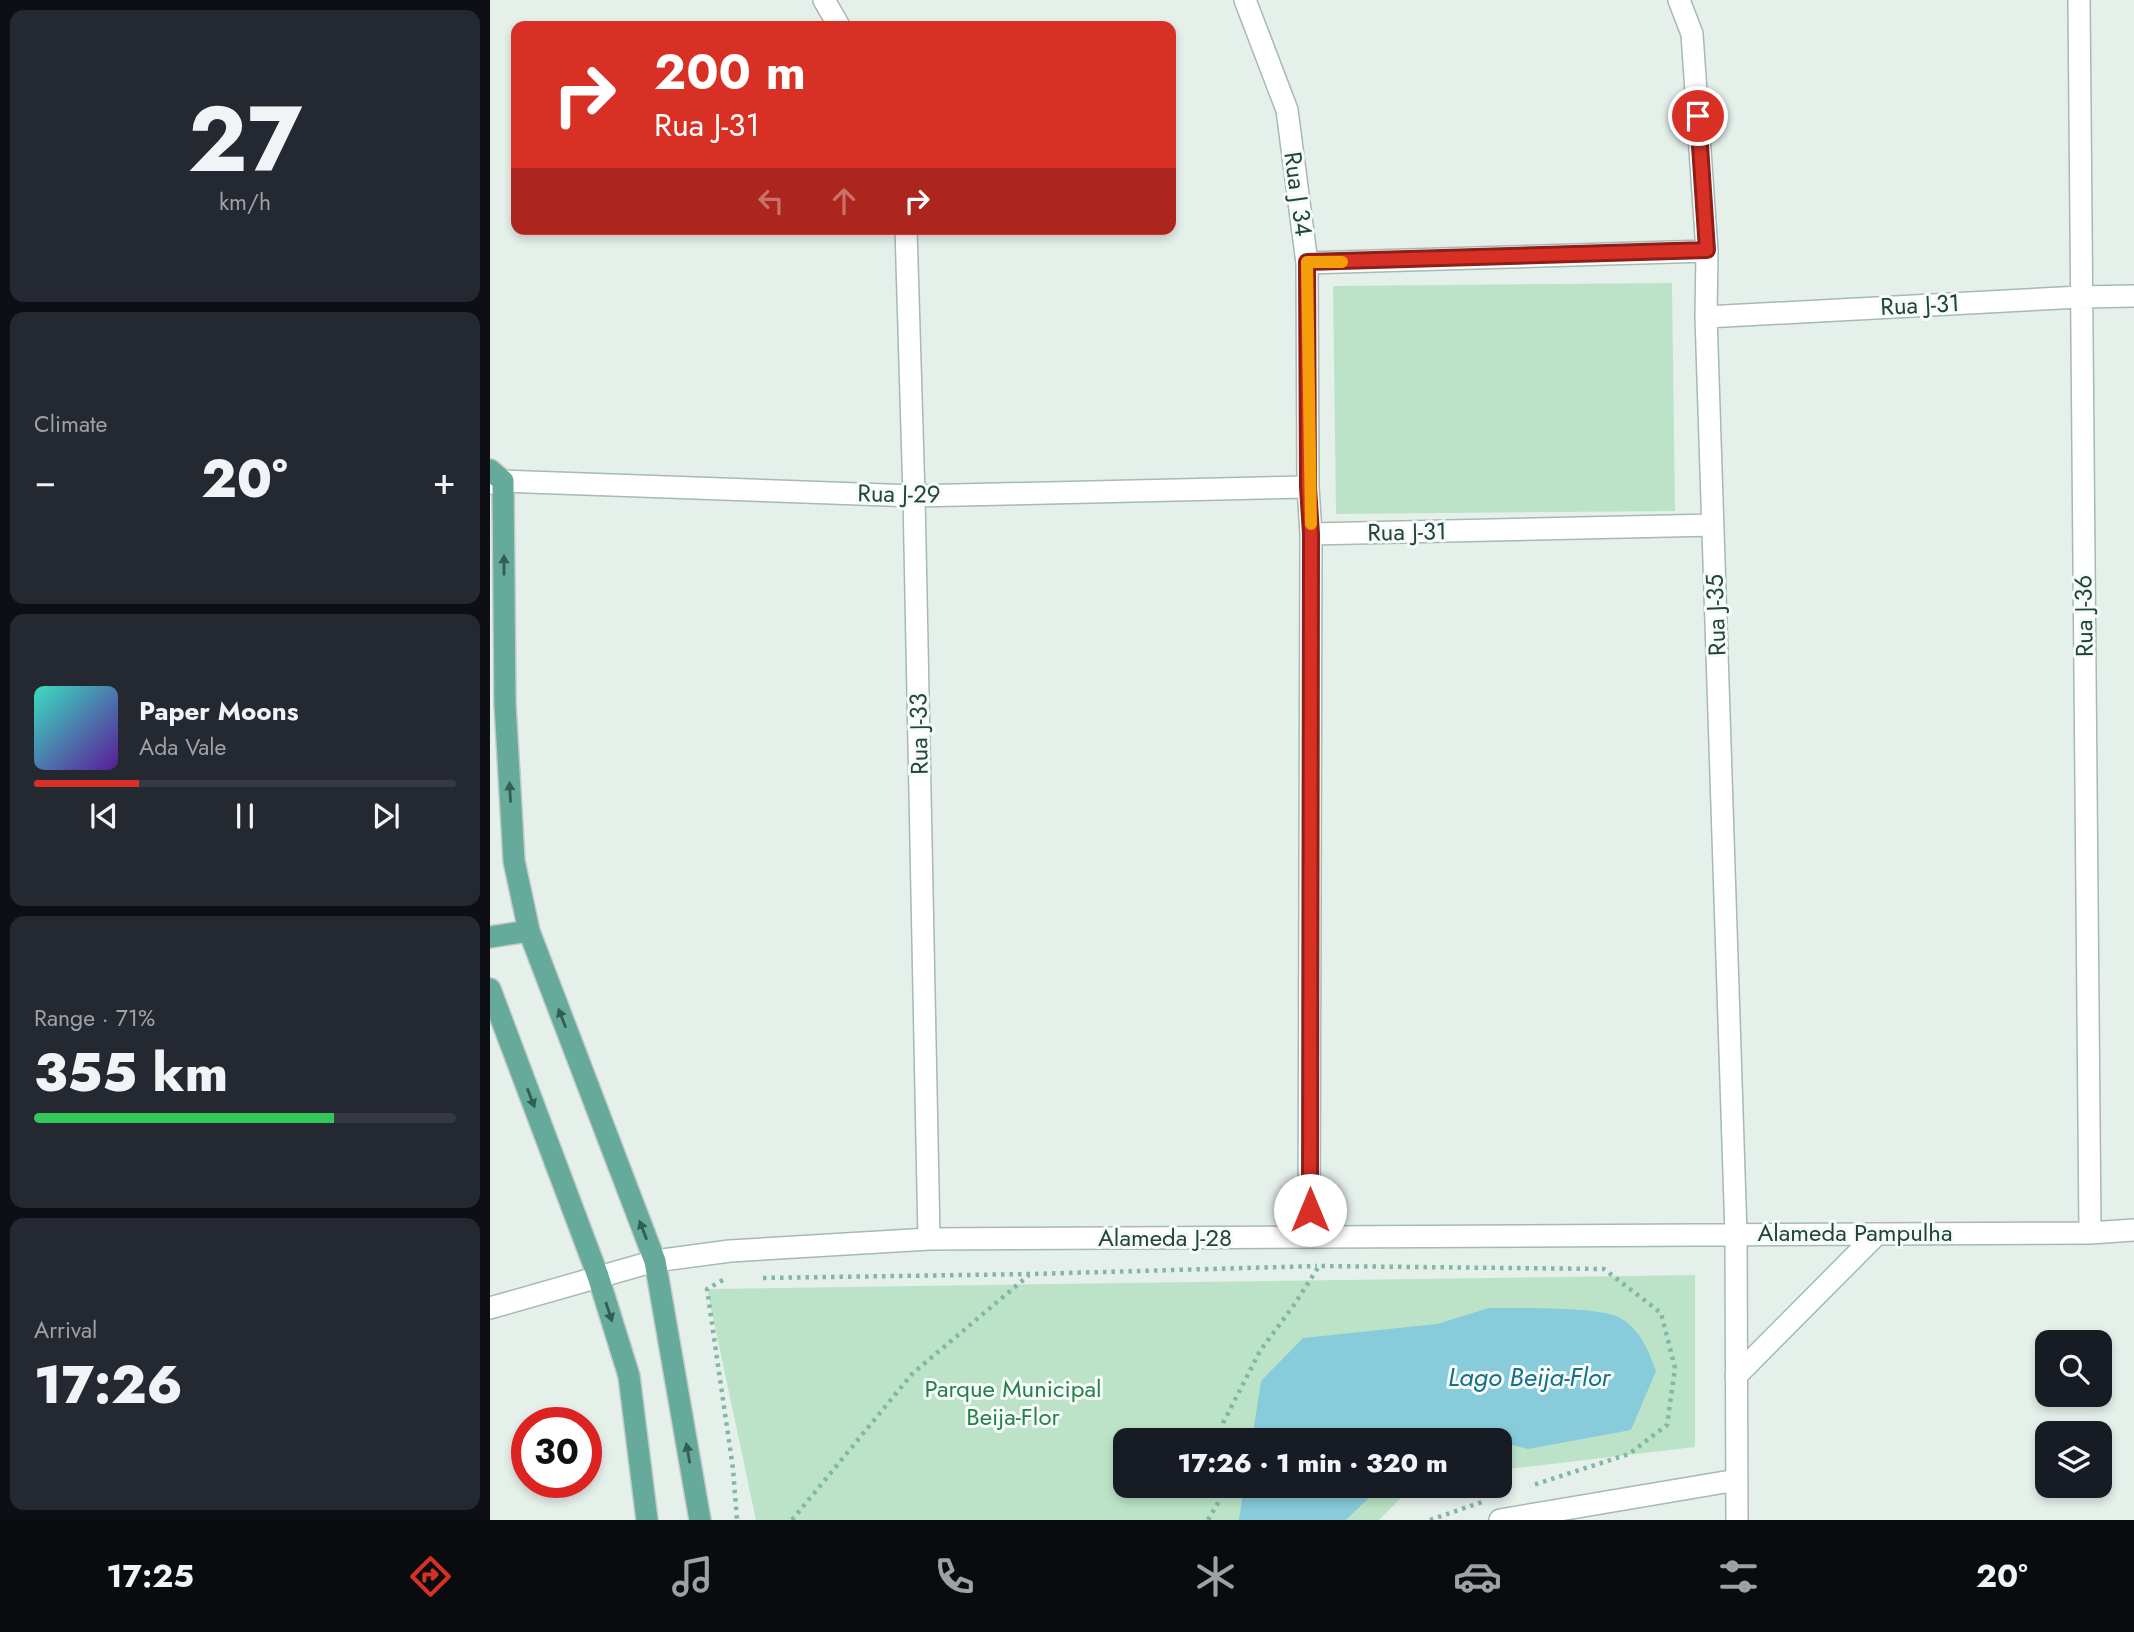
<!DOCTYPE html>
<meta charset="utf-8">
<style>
body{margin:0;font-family:Jost,sans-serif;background:#242831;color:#f1f3f6;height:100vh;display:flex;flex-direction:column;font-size:26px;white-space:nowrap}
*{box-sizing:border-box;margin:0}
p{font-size:23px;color:#9ea1a6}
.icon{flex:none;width:38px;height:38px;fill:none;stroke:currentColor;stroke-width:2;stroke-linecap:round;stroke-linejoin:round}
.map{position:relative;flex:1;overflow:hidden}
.panel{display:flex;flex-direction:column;gap:10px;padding:10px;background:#0d0f14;width:490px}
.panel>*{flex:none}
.guide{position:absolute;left:21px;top:21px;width:665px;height:214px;border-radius:14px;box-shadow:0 4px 10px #0003;background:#d93025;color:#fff;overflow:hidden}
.buttons{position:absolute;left:1545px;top:1330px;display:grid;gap:14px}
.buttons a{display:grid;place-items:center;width:77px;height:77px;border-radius:14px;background:#171b24;box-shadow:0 4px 10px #0003;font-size:35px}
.speed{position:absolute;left:21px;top:1407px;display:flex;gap:14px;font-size:35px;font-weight:700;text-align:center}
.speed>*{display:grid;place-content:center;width:91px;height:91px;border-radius:50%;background:#171b24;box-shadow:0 4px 10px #0003;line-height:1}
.speed .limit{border:10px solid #d22;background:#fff;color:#111}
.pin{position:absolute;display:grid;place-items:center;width:60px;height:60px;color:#fff;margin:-30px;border:4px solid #fff;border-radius:50%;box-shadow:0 2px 7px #0007}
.me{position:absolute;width:77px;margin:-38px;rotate:0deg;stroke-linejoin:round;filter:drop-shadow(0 0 5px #0008)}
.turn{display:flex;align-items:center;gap:24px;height:147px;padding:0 28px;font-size:32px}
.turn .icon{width:91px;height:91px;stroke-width:2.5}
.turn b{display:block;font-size:49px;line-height:60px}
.lanes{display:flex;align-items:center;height:66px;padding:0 28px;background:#0003;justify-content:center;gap:35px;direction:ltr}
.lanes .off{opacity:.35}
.big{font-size:52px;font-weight:800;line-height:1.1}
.panel .tile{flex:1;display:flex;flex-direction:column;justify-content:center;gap:10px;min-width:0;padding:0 24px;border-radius:14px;background:#242831}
.panel .dial{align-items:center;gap:0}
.dial b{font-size:91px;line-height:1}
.song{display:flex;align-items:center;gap:21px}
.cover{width:84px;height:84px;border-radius:10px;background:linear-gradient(135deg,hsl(170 70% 55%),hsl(270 70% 35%))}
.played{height:7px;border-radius:4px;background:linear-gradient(90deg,#d93025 25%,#363941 25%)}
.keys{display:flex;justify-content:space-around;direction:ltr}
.heat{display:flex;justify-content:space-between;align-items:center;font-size:38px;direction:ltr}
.charge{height:10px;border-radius:5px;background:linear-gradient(90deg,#34c759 71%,#363941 0)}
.trip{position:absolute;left:623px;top:1428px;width:399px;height:70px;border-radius:14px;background:#171b24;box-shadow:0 4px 10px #0003;font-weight:800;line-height:70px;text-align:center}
.menu{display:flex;height:112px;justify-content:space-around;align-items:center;background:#090b0e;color:#9ea1a6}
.menu .icon{width:49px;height:49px}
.menu .selected{color:#d93025}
.menu b{font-size:32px;color:#f1f3f6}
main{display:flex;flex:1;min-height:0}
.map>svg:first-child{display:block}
.green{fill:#bce3c8}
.water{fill:#88cbda}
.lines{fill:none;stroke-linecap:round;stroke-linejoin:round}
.minor-casing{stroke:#a6b9b3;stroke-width:24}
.major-casing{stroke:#c1cbc8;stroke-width:24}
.path{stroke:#82b7a8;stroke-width:4.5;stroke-dasharray:3.5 5;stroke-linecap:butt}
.minor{stroke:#fff;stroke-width:21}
.major{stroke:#65aa9a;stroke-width:21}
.oneway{fill:#325e54}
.route-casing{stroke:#8d1f18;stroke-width:18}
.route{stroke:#d93025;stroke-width:12}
.slow{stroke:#f59e0b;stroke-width:12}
.labels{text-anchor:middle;stroke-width:6;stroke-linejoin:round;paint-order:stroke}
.street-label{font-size:24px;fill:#21443c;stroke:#f6fbf9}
.park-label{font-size:24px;fill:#26804c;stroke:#f6fbf9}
.water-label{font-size:26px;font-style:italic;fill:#137188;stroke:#f6fbf9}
</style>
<main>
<section class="panel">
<div class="tile dial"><b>27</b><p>km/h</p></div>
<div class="tile"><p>Climate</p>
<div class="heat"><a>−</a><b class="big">20°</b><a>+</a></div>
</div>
<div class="tile">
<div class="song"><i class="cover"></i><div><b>Paper Moons</b><p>Ada Vale</p></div></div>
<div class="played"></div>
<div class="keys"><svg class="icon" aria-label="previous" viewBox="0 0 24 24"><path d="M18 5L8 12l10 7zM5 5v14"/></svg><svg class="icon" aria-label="pause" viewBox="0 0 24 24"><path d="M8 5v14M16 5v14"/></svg><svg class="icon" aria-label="next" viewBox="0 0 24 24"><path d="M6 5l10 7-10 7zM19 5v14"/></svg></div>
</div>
<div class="tile"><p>Range · 71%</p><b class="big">355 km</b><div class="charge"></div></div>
<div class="tile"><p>Arrival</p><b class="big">17:26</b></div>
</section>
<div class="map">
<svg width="1644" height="1520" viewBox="0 0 1644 1520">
<rect width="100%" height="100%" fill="#e5f0eb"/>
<path class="green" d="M1182 283 1185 511 846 514 843 286Z
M1205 1275V1447L1010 1470V1440H635V1486H923L889 1520H266L217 1289Z"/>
<path class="water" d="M999 1308C1025 1308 1112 1306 1130 1318 1151 1330 1158 1350 1166 1371L1141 1430 1038 1449 971 1432 956 1440H762L771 1381 813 1338 947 1324Z
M754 1486H891L856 1520H749Z"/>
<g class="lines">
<defs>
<path id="minor" d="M334 0 349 26
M755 0 797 110 817 263 818 487 821 534 819 1237
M1189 0 1202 34 1217 251 1216 317 1246 1234 1247 1520
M1589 0 1600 1233
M416 229 424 496 439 1239
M817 263 1217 251
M1216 317 1590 297 1644 296
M0 483 13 481 424 496 818 487
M821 534 1223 525
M0 1308 165 1261 240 1251 439 1239 1600 1233 1644 1230
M1246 1376 1387 1234
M1010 1520 1247 1480"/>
<path id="major" d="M0 470 13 481 15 704 24 861 39 931 165 1261 210 1520
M0 937 39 931
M0 989 108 1276 139 1376 157 1520"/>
</defs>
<use href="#minor" class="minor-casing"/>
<use href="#major" class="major-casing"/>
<path class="path" d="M273 1278 541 1274 827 1266
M233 1280 217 1289 243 1469 247 1520
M732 1440 733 1423 770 1351 804 1305 829 1266 1114 1269 1171 1313 1185 1368 1177 1425 1139 1454 1040 1486
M302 1520 422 1374 539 1275
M718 1520 729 1501 730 1486
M940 1520 992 1502"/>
<use href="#minor" class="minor"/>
<use href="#major" class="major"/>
</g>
<defs><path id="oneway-solid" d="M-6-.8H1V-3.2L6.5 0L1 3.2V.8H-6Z" transform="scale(1.75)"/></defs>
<g class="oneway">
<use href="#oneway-solid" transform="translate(14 565) rotate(-90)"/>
<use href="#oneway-solid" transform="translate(20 792) rotate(-93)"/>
<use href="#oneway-solid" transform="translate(72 1018) rotate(-111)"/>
<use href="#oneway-solid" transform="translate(41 1098) rotate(69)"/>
<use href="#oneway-solid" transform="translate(153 1230) rotate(-111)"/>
<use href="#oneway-solid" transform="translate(119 1312) rotate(72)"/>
<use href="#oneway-solid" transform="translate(198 1453) rotate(-100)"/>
</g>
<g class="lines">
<defs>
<path id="route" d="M820 1210 821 534 818 487 817 262 1217 250 1208 116"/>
</defs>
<use href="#route" class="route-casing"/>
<use href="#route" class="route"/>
<path class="slow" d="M821 524 817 262H852"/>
</g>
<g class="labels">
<g class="street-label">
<text transform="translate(808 194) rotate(82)" y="8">Rua J 34</text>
<text transform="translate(1430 305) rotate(-3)" y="8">Rua J-31</text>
<text transform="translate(409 494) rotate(1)" y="8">Rua J-29</text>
<text transform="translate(917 532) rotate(-1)" y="8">Rua J-31</text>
<text transform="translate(1226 615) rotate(-92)" y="8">Rua J-35</text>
<text transform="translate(1594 616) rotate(-91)" y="8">Rua J-36</text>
<text transform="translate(429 734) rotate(-91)" y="8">Rua J-33</text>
<text x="1365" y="1241">Alameda Pampulha</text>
<text x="675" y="1246">Alameda J-28</text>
</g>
<g class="park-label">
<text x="523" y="1397">Parque Municipal<tspan x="523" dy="28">Beija-Flor</tspan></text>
</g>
<g class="water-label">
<text x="1039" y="1386">Lago Beija-Flor</text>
</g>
</g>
</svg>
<div class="buttons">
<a><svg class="icon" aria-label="search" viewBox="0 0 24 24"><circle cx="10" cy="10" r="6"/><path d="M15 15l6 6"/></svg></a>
<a><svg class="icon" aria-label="layers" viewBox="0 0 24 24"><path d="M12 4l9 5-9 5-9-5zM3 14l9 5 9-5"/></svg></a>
</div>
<div class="speed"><div class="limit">30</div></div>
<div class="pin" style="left:1208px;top:116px;background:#d93025"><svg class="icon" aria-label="arrive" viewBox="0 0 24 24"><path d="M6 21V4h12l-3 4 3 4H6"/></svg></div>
<svg class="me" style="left:820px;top:1210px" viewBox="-20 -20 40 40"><circle r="19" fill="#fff"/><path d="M0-13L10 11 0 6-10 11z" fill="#d93025"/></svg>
<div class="trip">17:26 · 1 min · 320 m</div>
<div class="guide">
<div class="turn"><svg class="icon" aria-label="right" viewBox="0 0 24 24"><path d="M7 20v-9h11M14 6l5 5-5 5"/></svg><div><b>200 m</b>Rua J-31</div></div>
<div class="lanes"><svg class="icon off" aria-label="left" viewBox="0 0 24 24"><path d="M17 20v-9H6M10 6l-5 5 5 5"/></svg><svg class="icon off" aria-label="ahead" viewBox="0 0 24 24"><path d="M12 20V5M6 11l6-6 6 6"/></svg><svg class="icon" aria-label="right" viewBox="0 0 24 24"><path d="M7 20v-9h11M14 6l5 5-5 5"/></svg></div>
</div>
</div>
</main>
<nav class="menu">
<b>17:25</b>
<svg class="icon selected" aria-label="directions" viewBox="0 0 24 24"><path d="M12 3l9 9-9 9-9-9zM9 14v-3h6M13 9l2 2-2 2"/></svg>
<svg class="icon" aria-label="music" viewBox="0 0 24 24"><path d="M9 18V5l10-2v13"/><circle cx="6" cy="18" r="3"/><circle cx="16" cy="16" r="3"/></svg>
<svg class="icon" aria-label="phone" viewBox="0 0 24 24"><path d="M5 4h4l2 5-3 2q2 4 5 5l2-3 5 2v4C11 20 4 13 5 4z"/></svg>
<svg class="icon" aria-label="climate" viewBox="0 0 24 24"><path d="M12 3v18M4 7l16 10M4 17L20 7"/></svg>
<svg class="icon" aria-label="car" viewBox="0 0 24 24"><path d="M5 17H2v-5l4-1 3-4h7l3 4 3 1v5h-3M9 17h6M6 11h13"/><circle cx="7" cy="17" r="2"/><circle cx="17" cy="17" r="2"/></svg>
<svg class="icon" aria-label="filters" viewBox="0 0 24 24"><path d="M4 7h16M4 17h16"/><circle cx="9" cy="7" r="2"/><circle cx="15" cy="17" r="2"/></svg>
<b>20°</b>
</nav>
